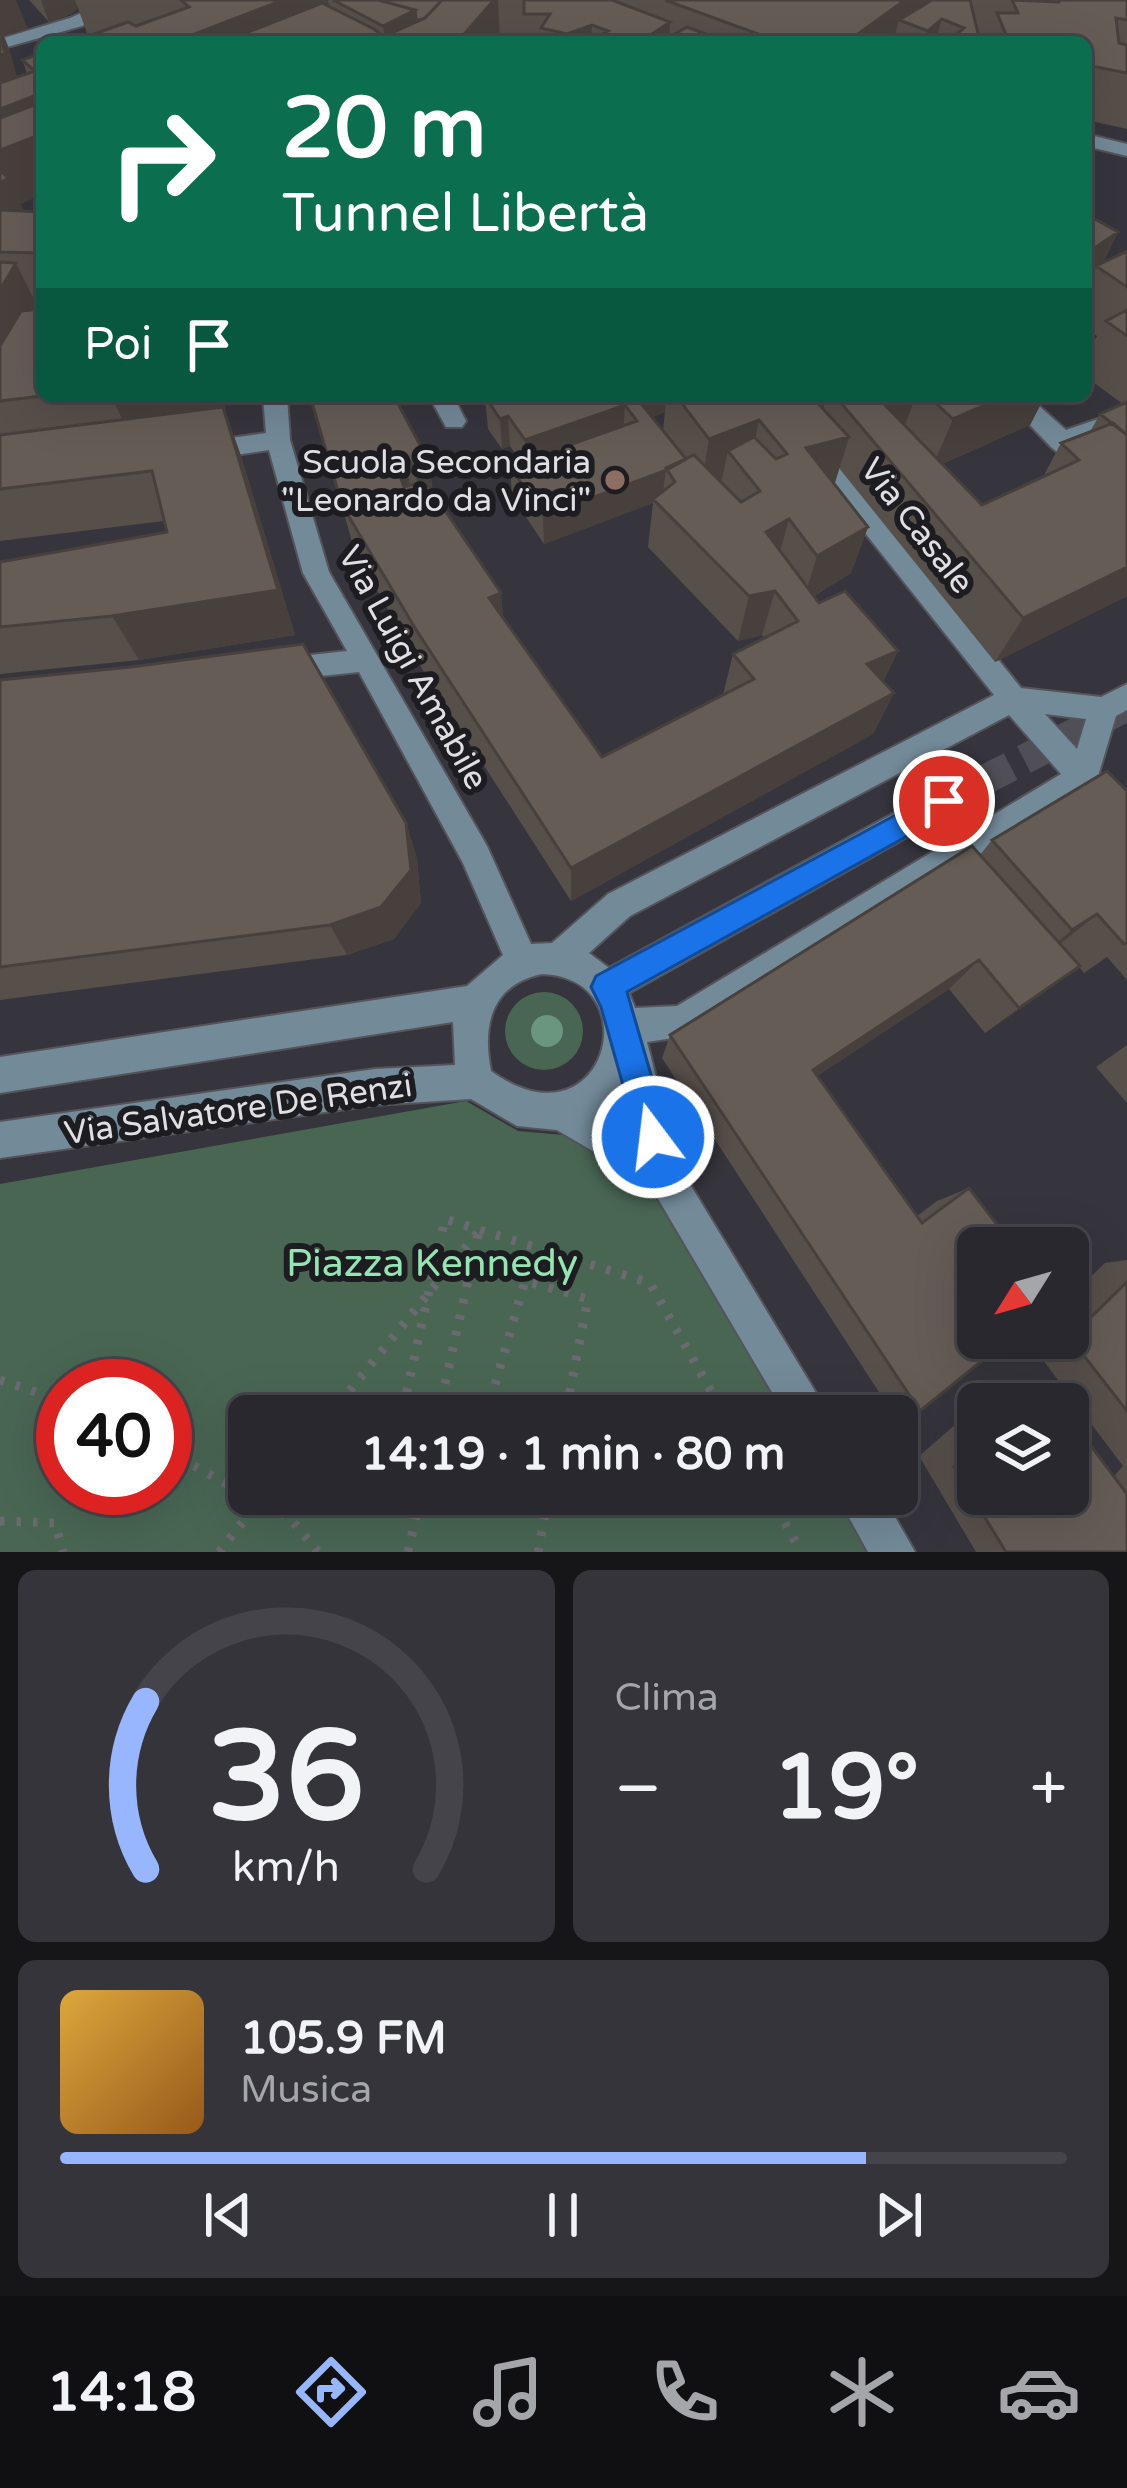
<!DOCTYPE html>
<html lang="it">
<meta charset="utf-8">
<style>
body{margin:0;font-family:"Varela Round",sans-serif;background:#34343a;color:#f1f3f6;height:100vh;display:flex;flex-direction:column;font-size:45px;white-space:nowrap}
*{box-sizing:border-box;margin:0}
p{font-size:39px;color:#a5a6aa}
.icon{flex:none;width:66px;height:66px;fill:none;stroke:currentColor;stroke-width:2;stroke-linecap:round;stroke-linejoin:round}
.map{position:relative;height:1552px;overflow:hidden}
.details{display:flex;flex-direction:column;gap:18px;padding:18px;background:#161619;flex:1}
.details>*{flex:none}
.top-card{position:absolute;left:36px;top:36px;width:1056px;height:366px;border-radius:18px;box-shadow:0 12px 48px #0002,0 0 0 3px #44444a;background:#0b6e4f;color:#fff;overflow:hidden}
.needle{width:78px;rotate:233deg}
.controls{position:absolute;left:957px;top:1227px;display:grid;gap:24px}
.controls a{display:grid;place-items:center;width:132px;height:132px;border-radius:18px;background:#28282e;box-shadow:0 12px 48px #0002,0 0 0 3px #44444a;font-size:60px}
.speed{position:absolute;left:36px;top:1359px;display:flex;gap:24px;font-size:60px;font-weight:700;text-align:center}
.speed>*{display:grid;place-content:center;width:156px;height:156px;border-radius:50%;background:#28282e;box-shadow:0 12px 48px #0002,0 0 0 3px #44444a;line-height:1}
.speed .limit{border:18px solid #d22;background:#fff;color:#111}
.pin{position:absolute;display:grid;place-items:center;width:102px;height:102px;color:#fff;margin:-51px;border:6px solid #fff;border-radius:50%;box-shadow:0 3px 12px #0007}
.me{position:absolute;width:132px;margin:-66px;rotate:345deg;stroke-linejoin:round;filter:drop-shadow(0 0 9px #0008)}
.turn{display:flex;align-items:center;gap:42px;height:252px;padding:0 48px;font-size:54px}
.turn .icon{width:156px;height:156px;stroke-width:2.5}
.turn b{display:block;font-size:84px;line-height:102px}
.then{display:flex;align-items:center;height:114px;padding:0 48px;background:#0003;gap:24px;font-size:45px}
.big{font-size:90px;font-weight:800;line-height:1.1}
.details .card{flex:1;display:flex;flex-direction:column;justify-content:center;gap:18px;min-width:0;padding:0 42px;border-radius:18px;background:#34343a}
.details .dial{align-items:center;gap:0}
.dial svg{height:312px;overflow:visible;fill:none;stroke:#44444a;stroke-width:7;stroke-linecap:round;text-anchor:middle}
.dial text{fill:#f1f3f6;stroke:none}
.song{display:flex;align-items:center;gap:36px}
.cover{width:144px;height:144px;border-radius:18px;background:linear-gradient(135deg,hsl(40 70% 55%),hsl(30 70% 35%))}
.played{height:12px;border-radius:6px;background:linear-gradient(90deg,#97b6fd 80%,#44444a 80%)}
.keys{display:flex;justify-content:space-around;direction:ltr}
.heat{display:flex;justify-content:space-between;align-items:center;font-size:66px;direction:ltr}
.details .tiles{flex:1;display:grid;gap:18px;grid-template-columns:1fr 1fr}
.card:last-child{grid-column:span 2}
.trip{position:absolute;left:228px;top:1395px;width:690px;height:120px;border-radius:18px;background:#28282e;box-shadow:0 12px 48px #0002,0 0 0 3px #44444a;font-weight:800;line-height:120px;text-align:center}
.dock{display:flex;height:192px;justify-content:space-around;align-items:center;background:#101012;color:#a5a6aa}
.dock .icon{width:84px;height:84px}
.dock .current{color:#97b6fd}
.dock b{font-size:54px;color:#f1f3f6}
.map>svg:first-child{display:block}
.green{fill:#496653;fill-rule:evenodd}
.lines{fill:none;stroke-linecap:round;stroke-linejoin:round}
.minor-tunnel{stroke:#504e56;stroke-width:30;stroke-dasharray:30 15;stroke-linecap:butt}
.minor-casing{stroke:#55545b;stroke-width:4}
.path{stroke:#6b6a71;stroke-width:9;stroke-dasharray:4.5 12;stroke-linecap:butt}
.minor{fill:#738a99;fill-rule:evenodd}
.tree{fill:#6a967e}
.wall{fill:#574f4a;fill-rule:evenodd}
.shaded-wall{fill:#47403c}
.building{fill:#655c56;stroke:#47403c;stroke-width:3}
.route{fill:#1a73e8;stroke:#114b97;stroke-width:3}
.education-dot{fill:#8d6e63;stroke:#1d1d21;stroke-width:4.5}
.labels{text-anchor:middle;stroke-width:12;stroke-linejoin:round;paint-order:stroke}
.poi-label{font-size:33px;fill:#e0dfe4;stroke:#1d1d21;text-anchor:end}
.street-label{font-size:33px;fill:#e0dfe4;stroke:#1d1d21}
.near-park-label{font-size:39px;fill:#94e5b3;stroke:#1d1d21}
</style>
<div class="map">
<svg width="1127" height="1552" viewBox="0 0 1127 1552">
<rect width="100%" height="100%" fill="#36353d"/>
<path class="green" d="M505 1031a39 39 0 1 1 78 0a39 39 0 1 1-78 0Z
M466 1101 518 1131 585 1137 645 1181 788 1416H249V1494H835L870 1552H0V1184ZM63 1386H165V1488H63Z"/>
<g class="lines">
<path class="minor-tunnel" d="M944 801 1127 706"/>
<defs>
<path id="minor" d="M205 0 197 5 112 11 82 26 0 49V39L70 18 109 1Z
M1086 134 1127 144V156L1086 146Z
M263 396H287L290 440 329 572 487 846 531 944 552 943 608 894 994 695 756 396H782L815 431 1021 688 1101 697 1127 684V710L1116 716 1099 773 1127 804V840L1116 836 1079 794 693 1035 647 1042 679 1166 830 1416H786L650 1185 557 1130 517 1126 471 1099 375 1105 0 1158V1122L375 1069 455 1065 453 1022 0 1093V1057L467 986 503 955 463 863 359 672 274 681 264 678 260 670 264 662 274 659 347 651 303 573 269 450 201 460 189 451 201 442 266 433ZM1045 714 1086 719 1077 749ZM1009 715 1061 774 677 1006 635 1008 629 993 955 810 959 801 955 792 944 788 933 792 609 968 589 953 630 916ZM542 974C652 978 604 1153 491 1071 482 1025 491 985 542 974ZM622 1085 632 1128 633 1135 597 1114Z
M429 396H453L466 421 462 427H446Z
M1002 396H1028L1066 430 1127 409V426L1080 443 1127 485V509L1051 447Z
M836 1494H882L915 1552H868Z"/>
</defs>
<use href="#minor" class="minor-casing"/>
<path class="path" d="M0 1380 63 1401
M329 1416 480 1230
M428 1416 406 1395 445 1219 650 1283 725 1416
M438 1416 479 1231
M486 1416 525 1281 588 1299 565 1416
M165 1450 290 1518 318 1552
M769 1494 801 1552
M0 1521 55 1523 63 1552
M219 1552 265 1494
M408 1552 421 1494
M538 1552 549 1494"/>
<use href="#minor" class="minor"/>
</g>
<circle class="tree" cx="547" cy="1031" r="16"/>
<path class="wall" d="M0 0 28 29 4 36 17 77 27 73 22 60 42 53V304H36L39 309 42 396H226L225 411 241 456 295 635 139 660 0 674V562L167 532 164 521 0 541ZM36 197V204L40 212 24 211 20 204Z
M29 0H1127V129L1086 120V42H988L989 38 979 37 980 42H72L88 36 78 8 71 14 49 22Z
M1086 214 1118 232 1103 263 1127 251V596L995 662 839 468 834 484 868 527 851 573 814 596 819 603 898 651 883 682 894 693 873 734 571 901 424 672 355 552 310 396 428 460 433 492 501 593 503 618 602 757 723 695 733 654 764 638 762 635 738 641 648 547 653 503 544 544 512 496 510 466 521 462 510 446 502 449 488 429 486 407 484 403 483 396H1045L1030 425 942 464 982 505 1043 477 1061 443 1090 432 1100 414 1123 404 1086 377V358L1097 336 1086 328ZM665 412 663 430 652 417Z
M0 680 406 823 417 859 421 903 394 939 347 955 0 1000Z
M1127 791V980L1107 957 1084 973 1079 967 985 1033 949 989 817 1076 917 1216 937 1201 969 1188 920 1411 888 1406 662 1058 670 1035 980 855 992 840Z
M1127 1045V1103L1096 1067Z
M1127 1260V1552H976L919 1456 978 1405V1494L1114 1476 1123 1466 1027 1339 1068 1338V1299L1105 1263Z
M1004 1383 1046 1386 1060 1404H980Z"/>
<path class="shaded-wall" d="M0 0H16L28 29 4 36 10 51 21 92 42 93V195L20 204 32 229 0 252Z
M41 0H75L78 8 71 14 49 22Z
M283 0H328L331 17 311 42H174Z
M494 0H498L500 42H451Z
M905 0H931L899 20 893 42H847Z
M415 10 419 42 394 32 396 42H386L383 26Z
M942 19 935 42H925L928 31Z
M670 22 669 42H640Z
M592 25 591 42H567V34Z
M1118 232 1100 269 1096 266 1086 286V254Z
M16 263 41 314 0 391V290Z
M111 396H226L225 411 241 456 295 635 139 660 112 616 278 590 131 437Z
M448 396H471L449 401Z
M633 396H666L665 412 637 422Z
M809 396H827L821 416Z
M899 396H916L900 438 882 402Z
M1006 396H1045L1030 425 932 468 953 419Z
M625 405 623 435 526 470 525 440Z
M508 416 510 446 502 449 500 419Z
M759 420 749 469 728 451 722 479 701 487 709 439Z
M849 437 834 486 806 448Z
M404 453 413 501 402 504 393 456Z
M428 460 435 508 423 517 415 469Z
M666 470 662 499H653V503L544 544 543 516Z
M789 519 776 566 766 532Z
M868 527 851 573 803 602 817 556Z
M1127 567V596L995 662 1023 618Z
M775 591 762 635 738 641 749 596Z
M501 593 505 638 489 598Z
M898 651 877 694 867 664Z
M894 693 873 734 571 901V868Z
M406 823 417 859 421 903 394 939 347 955 330 925Z
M1097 914 1059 945 1036 960 1072 930Z
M979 960 949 989 794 1091 813 1070Z
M1080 966 1042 994 985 1033 1019 1008Z"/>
<path class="building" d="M181 0H283L174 42H72L128 22 136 26 189 7Z
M333 0H378L415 10 383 26Z
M378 0H442L425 18 420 20 416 19 415 10Z
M442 0H494L459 40 408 42 394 32 425 18Z
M524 0H612L670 22 640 42H585L608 31 592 25 567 34 541 28 550 14H524Z
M665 0H905L847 42H780Z
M932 0H970L980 42H955L949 40 964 28 942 19 928 31 899 20Z
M1012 0 1059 2 1060 0H1127V20L1116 18 1119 43 1127 45V73L1086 65V42H1009L997 13H1018Z
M322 3 374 29 390 42H223Z
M687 27 727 42H661Z
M0 35 5 53 0 56Z
M535 38 540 42H517Z
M42 53V93L0 109V83L35 71 22 60Z
M42 102V134L0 150V118Z
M42 157V203L36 204 35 158Z
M0 170 8 178 0 183Z
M0 210 42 212V253L0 252Z
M1086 214 1118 232 1086 254Z
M1127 251V287L1096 266Z
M0 262 16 263 0 290Z
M42 309V396L0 401V346L21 311Z
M1127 310V336L1106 321Z
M126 396H162L125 401Z
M310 396H394L428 460 415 469 404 453 393 456 404 487 425 481 501 593 489 598 602 757 754 679 733 654 798 621 775 591 749 596 653 499 675 482 666 468 694 455 741 502 760 491 728 451 754 437 776 459 787 454 759 420 709 439 676 396H811L849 437 806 448 868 527 817 556 789 519 766 532 819 603 845 591 898 651 867 664 894 693 571 868 415 628 342 505Z
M493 396H635L686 459 667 470 543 516 510 466 637 421 625 405 525 440 508 416 500 419 486 398Z
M835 396H899L882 402 982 505 1079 460 1061 443 1113 423 1127 435V567L1023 618Z
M928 396H1006L953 419Z
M1127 402V435L1100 414Z
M223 407 278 590 112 616 0 627V562L167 532 152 471 0 489V435Z
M303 644 406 823 411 870 381 907 330 925 0 967V680L131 667Z
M1107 771 1127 791V942L1124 944 1097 914 1072 930 992 840Z
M972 846 1080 966 1019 1008 979 960 813 1070 922 1223 969 1188 1015 1248H978V1338H1010L920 1411 670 1035Z
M1127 1282V1411L1070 1338Z
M1046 1386 1060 1404H1026Z
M1068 1415 1127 1494V1552H1006L954 1467 978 1446V1494H1068Z"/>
<path class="route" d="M944 789 954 792 958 801 954 810 627 992 669 1137 664 1149 653 1154 641 1149 601 1007 591 987 596 976Z"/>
<circle class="education-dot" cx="615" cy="480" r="12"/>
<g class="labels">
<g class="poi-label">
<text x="591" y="473">Scuola Secondaria<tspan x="591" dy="38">"Leonardo da Vinci"</tspan></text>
</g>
<g class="street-label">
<text transform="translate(918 525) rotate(52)" y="12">Via Casale</text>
<text transform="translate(414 667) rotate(61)" y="12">Via Luigi Amabile</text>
<text transform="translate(238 1108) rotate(-8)" y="12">Via Salvatore De Renzi</text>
</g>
<g class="near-park-label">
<text x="432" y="1276">Piazza Kennedy</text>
</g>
</g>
</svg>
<div class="controls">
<a><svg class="needle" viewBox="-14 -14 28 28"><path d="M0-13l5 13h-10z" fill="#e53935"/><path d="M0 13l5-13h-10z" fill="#a5a6aa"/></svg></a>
<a><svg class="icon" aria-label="layers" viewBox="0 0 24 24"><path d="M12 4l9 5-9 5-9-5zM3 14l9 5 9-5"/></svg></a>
</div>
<div class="speed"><div class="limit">40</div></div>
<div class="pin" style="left:944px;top:801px;background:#d93025"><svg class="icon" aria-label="arrive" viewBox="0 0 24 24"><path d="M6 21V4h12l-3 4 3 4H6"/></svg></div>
<svg class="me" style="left:653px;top:1137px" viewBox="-20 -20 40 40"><circle r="17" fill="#1a73e8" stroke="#fff" stroke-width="3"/><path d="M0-11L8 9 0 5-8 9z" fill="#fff"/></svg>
<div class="trip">14:19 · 1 min · 80 m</div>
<div class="top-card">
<div class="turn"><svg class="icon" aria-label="right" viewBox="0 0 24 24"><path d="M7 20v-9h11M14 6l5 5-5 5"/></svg><div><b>20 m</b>Tunnel Libertà</div></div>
<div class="then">Poi<svg class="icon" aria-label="arrive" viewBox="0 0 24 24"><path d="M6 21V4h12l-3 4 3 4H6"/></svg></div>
</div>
</div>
<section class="details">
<div class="tiles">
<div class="card dial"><svg viewBox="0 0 100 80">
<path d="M14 69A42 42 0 1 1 86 69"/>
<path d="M14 69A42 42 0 0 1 14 26" stroke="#97b6fd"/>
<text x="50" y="56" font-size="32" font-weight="700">36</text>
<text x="50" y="72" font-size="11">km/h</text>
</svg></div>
<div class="card"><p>Clima</p>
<div class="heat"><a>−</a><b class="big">19°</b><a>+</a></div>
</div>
<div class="card">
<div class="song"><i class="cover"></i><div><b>105.9 FM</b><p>Musica</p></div></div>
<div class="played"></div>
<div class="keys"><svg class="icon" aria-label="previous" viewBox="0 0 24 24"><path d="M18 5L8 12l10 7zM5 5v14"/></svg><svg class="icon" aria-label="pause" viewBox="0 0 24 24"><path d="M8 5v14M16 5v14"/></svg><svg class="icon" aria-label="next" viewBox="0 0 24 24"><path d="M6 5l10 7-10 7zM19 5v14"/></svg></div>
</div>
</div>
</section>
<nav class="dock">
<b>14:18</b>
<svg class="icon current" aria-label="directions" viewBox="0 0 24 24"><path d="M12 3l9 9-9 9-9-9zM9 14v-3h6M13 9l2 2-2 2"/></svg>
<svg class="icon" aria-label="music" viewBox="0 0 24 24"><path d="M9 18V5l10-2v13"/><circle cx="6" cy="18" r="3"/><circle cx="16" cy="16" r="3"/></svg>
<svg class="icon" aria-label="phone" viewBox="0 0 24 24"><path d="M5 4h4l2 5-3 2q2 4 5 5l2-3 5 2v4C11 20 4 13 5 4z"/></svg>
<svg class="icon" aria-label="climate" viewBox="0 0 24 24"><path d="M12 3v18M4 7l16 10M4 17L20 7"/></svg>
<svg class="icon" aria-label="car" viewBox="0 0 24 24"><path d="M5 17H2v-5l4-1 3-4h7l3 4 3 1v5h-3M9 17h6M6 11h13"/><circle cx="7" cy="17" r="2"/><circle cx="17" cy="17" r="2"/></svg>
</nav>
